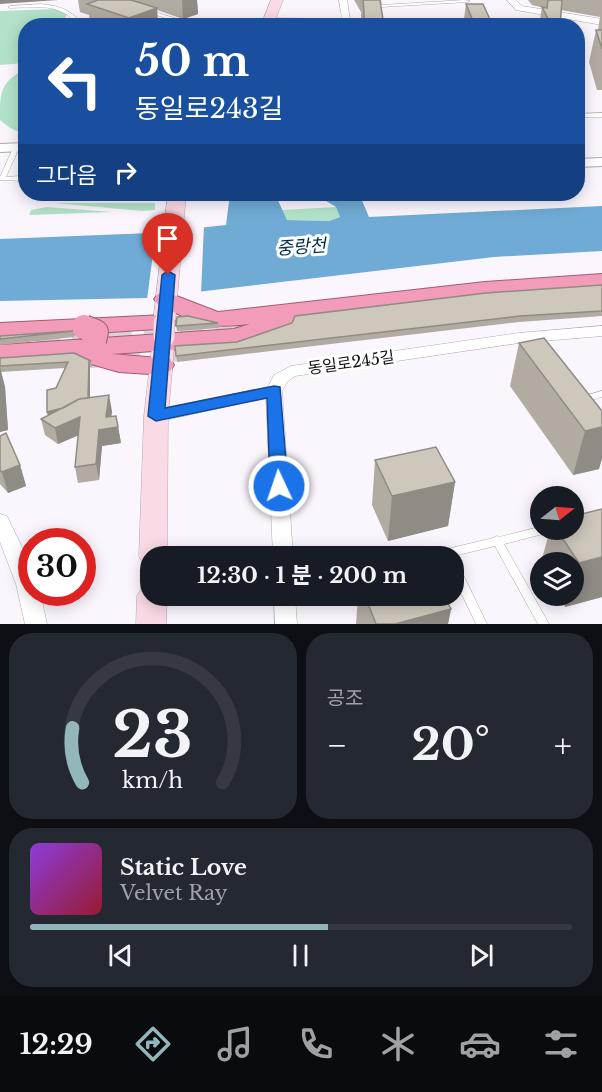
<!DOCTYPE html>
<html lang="ko">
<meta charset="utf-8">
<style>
body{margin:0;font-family:"Libre Baskerville","Noto Sans KR",serif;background:#242831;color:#f1f3f6;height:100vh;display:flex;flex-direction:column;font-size:22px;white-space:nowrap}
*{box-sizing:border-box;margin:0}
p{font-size:20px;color:#9ea1a6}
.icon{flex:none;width:33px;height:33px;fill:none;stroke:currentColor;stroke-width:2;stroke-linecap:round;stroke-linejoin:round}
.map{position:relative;height:624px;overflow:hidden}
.sheet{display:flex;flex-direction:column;gap:9px;padding:9px;background:#0d0f14;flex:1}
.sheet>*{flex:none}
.hud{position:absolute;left:18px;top:18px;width:567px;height:183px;border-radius:24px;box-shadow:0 3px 15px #0003;background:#1a4fa0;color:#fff;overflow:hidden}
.needle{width:39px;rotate:73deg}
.tools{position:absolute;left:530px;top:486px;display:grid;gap:12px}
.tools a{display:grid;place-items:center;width:54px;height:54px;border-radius:50%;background:#171b24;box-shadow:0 3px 15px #0003;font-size:30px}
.speed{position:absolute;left:18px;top:528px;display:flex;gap:12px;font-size:30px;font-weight:700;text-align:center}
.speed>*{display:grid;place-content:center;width:78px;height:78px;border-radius:50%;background:#171b24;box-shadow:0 3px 15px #0003;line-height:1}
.speed .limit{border:9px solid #d22;background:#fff;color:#111}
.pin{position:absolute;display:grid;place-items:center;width:51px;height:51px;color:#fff;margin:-62px -26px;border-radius:50% 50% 50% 0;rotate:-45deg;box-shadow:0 0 6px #0007}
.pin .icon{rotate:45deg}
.me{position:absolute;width:66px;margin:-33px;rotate:357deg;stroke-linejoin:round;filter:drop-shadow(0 0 4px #0008)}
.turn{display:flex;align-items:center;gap:21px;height:126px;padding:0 18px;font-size:27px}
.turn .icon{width:78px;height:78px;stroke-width:2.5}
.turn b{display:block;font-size:42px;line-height:51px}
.then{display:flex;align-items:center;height:57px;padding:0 18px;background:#0003;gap:12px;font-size:22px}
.big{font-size:45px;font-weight:700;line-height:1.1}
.sheet .widget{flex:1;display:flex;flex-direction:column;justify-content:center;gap:9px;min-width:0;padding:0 21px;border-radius:24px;background:#242831}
.sheet .dial{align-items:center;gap:0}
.dial svg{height:156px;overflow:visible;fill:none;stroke:#363941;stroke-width:7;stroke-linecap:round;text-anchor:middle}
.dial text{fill:#f1f3f6;stroke:none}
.song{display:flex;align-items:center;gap:18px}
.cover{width:72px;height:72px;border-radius:9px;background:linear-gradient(135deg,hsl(270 70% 55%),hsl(350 70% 35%))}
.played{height:6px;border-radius:3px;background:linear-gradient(90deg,#93b6ba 55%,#363941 55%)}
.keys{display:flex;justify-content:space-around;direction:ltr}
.heat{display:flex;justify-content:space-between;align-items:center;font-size:33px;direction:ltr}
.sheet .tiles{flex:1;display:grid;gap:9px;grid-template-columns:1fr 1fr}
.widget:last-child{grid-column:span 2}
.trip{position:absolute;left:140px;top:546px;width:324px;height:60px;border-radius:24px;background:#171b24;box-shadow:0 3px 15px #0003;font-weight:700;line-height:60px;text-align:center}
.tabs{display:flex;height:96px;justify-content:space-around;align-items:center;background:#090b0e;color:#9ea1a6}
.tabs .icon{width:42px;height:42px}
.tabs .current{color:#93b6ba}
.tabs b{font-size:27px;color:#f1f3f6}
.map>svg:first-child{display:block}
.green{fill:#b3e2ca}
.water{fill:#70abd5}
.pier{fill:#fbf5fe}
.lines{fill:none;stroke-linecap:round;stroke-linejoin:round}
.trunk-tunnel{stroke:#d8d3db;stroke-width:24;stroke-dasharray:24 12;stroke-linecap:butt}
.service-casing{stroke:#b0a9b3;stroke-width:1}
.minor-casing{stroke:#b0a9b3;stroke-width:1}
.tertiary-casing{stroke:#b0a9b3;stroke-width:2}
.secondary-casing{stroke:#b0a9b3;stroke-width:1}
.trunk-casing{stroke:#a25c75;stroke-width:2}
.service{fill:#fff;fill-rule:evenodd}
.minor{fill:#fff;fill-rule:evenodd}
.tertiary{fill:#fff;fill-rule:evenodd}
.secondary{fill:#fadae5;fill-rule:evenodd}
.trunk{fill:#f29cba;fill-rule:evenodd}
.secondary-bridge-casing{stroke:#b0a9b3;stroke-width:22;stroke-linecap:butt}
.trunk-bridge-casing{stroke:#a25c75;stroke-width:26;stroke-linecap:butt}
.secondary-bridge{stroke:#fadae5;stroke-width:21}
.trunk-bridge{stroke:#f29cba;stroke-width:24}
.wall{fill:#b1aba2}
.shaded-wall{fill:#908b84}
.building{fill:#cec7bc;stroke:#908b84;stroke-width:1.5}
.route{fill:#1a73e8;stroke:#114b97;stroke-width:1.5}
.labels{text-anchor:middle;stroke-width:6;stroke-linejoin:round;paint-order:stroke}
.street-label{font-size:16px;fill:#131114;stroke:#fff}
.water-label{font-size:18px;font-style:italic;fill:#00304c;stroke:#fff}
</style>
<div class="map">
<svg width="602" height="624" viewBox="0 0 602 624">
<rect width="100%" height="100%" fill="#fbf5fe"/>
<path class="green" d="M57 9 67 12 64 25 26 26 25 63 0 65V11Z
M25 69 26 133C15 132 8 127 0 120 0 91 0 83 25 69Z
M55 203H155V210L142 211Z
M47 207 112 212 29 215 31 210Z
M336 207 340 217 329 221 287 220 282 210Z"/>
<path class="water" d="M230 194H275L287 220 329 221 340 217 336 207 323 199 333 195 361 198 369 217 602 206V251L494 257 146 298 0 301V239L151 233 226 225Z"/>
<path class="pier" d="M204 225 201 294 147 300 156 230Z"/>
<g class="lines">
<path class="trunk-tunnel" d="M0 343 277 321
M80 357 183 349"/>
<defs>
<path id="service" d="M376 0H380L382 5 464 0 470 1 468 2 381 7H380Z
M41 4C61 6 71 10 84 26H79C60 2 37 7 10 8L8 7 10 6Z
M149 10 196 25V26H188L148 12 147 11Z
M602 113V117H578V114Z
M16 146 19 148 6 177 20 176 24 169 26 168V181L0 180V177L13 148Z
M602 391V397L584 402 581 401 580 399 581 397Z
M540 527V530H549L547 533 504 544 549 624H538L495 546 454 556 453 558V556H444L442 553 443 550 447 549 493 538 497 536 499 537Z
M453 561 457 562 487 624H476L453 576Z"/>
<path id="minor" d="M339 0H347L351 26 269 24 265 21 269 18 342 19Z
M507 0H516L522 6 602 19V25L516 10Z
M139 14 168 24 169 26H155L136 19V15Z
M602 326V336L519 343 295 376 287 382 282 391 293 556H273L266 398 156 422 150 420 147 416 150 412 156 410 268 387 274 375 291 366 519 333Z
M0 514 7 516 32 568V592H40L47 624H25L16 584 0 542Z
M274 596H295L297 624H275Z"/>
<path id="tertiary" d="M26 143V151L0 152V144Z
M602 158V166L578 167V159Z"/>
<path id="secondary" d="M271 0H283L273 26H261Z
M168 194H186L175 323 172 328H156L153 323Z
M164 330 172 332 175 337 168 416 167 556H150V567L143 564 139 556 144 416 153 337 156 332Z
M150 584V596H167L166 624H136L137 596 142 587Z"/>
<path id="trunk" d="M602 274V288L485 296 293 319 291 326 237 345 112 354 170 359 174 365 170 371 149 374 119 372 91 364 76 356 0 361V345L234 329 250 324C206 329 197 324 158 304L154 299 158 294 166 292 218 312 485 282Z
M164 315 173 318 176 323 173 328 0 339V323Z"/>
</defs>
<use href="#service" class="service-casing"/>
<use href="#minor" class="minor-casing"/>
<use href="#tertiary" class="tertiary-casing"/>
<use href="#secondary" class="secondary-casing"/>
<use href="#trunk" class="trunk-casing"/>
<use href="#service" class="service"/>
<use href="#minor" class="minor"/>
<use href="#tertiary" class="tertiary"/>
<use href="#secondary" class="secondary"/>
<use href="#trunk" class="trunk"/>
<defs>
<path id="secondary-bridge" d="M164 323V337"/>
<path id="trunk-bridge" d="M84 327 96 332 94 341"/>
</defs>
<use href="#secondary-bridge" class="secondary-bridge-casing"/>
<use href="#trunk-bridge" class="trunk-bridge-casing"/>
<use href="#secondary-bridge" class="secondary-bridge"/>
<use href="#trunk-bridge" class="trunk-bridge"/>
</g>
<path class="wall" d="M78 0H197L198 14 183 19 157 10 158 26H97L90 23 89 15 80 12Z
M354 0H380L384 26H361V12Z
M528 0H602V90H597L589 62 596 30H598L600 17 561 10 560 26H539L542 7 545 8 532 5Z
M466 4 493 26H463Z
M45 195V194H150L148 198Z
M602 285V316L519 322 177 362 176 356 237 342Z
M218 323 219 328 177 331 176 326Z
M73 331 74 337 0 345V336Z
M519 343 602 411 599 469 573 475 510 386Z
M0 357 91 361 92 367H90V398L112 411 111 417 116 416 121 443 102 446 99 480 78 483 75 467 78 435 58 444 45 435 41 419 48 416 47 412 65 368 1 372 5 387 8 430 0 432Z
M0 436 20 465 26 486 8 493 0 484Z
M375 460 455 482 448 526 388 541 372 505Z
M602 509V597L565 607 558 596H573V562H541L550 530H573V516Z
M358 596H444L451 609 448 624H356Z"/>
<path class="shaded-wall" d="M0 0H58L0 4Z
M182 0H197L198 14 183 19Z
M157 8 158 26H130L129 18Z
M89 361 90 367V406L49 418 47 412Z
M0 367 5 387 8 430 0 432Z
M109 395 112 411 110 429 116 416 121 443 102 446 99 480 96 464 99 430Z
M80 417 84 433 58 444 55 428Z
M602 427V459L599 469 573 475 585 431Z
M20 465 26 486 8 493 2 472Z
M455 482 448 526 388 541 392 496Z
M602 557V597L565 607 568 596H573V581L579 563Z
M451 609 448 624H395Z"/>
<path class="building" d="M98 0H131L157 8 129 18 87 4Z
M363 0H380L384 26H365Z
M548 0H562L560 26H552L542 7 547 8Z
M466 4H483L493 26H475Z
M596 30H602V49Z
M602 285V311L520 316 176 356 175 346 237 342 292 323 295 316 486 293Z
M188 316 218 323 176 326 177 317Z
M73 331 0 339V336Z
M544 338 602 411V427L585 431 519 343Z
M74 353 91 361H89L88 398 79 399 63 408 47 412V390L56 388 68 362 0 366V358Z
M109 395 106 417 116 416 118 427 99 430 96 464 75 467 80 417 55 428 41 419 79 399Z
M6 433 20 465 2 472 0 470V436Z
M436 447 455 482 392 496 375 460Z
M602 509V557L579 563 557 530H573V516Z
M365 596H444L451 609 395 624H376Z"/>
<path class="route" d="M168 271 175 275 165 408 274 386 280 387 288 486 285 490H273L270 486 267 398 156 421 148 416 162 275Z"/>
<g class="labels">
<g class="street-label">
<text transform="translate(351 362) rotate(-8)" y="6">동일로245길</text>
</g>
<g class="water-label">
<text transform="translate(301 247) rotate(-4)" y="6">중랑천</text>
</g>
</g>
</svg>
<div class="tools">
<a><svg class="needle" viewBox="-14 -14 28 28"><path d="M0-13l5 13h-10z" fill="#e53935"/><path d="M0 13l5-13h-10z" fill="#9ea1a6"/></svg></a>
<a><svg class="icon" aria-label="layers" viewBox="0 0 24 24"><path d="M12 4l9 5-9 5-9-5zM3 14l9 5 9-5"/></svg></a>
</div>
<div class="speed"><div class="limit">30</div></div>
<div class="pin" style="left:168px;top:275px;background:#d93025"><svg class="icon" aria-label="arrive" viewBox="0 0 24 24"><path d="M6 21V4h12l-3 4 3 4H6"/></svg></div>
<svg class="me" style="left:279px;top:486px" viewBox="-20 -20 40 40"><circle r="17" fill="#1a73e8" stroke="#fff" stroke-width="3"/><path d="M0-11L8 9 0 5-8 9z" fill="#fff"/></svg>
<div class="trip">12:30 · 1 분 · 200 m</div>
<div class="hud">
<div class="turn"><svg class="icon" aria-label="left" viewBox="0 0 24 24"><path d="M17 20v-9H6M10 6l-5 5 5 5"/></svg><div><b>50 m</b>동일로243길</div></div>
<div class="then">그다음<svg class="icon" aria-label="right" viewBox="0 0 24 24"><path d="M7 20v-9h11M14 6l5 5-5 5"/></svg></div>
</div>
</div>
<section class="sheet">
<div class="tiles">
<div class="widget dial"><svg viewBox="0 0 100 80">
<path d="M14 69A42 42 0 1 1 86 69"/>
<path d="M14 69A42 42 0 0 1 9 41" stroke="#93b6ba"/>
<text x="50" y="56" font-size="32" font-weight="700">23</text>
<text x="50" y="72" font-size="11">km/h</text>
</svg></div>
<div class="widget"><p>공조</p>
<div class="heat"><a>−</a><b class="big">20°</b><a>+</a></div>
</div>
<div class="widget">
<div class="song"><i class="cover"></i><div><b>Static Love</b><p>Velvet Ray</p></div></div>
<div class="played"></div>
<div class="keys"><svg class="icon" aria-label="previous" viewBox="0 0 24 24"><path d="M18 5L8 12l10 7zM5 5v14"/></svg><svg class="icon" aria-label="pause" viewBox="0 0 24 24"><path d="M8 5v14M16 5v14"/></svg><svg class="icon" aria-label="next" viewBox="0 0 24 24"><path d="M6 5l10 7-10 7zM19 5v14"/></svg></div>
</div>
</div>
</section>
<nav class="tabs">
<b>12:29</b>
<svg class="icon current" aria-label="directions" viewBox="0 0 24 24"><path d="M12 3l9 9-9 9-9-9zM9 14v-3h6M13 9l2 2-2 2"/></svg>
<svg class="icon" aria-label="music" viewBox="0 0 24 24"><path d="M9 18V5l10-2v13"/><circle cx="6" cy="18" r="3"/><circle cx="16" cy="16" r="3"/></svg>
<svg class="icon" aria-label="phone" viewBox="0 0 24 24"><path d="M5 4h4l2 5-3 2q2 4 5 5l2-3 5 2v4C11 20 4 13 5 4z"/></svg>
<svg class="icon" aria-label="climate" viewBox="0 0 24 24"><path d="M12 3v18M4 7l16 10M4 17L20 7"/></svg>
<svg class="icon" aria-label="car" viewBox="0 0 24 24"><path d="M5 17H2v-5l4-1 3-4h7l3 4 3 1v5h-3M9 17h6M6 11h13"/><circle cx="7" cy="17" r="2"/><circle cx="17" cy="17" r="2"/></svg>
<svg class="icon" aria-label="filters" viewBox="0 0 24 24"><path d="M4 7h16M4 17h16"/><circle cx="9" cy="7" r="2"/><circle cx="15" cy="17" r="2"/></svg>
</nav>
